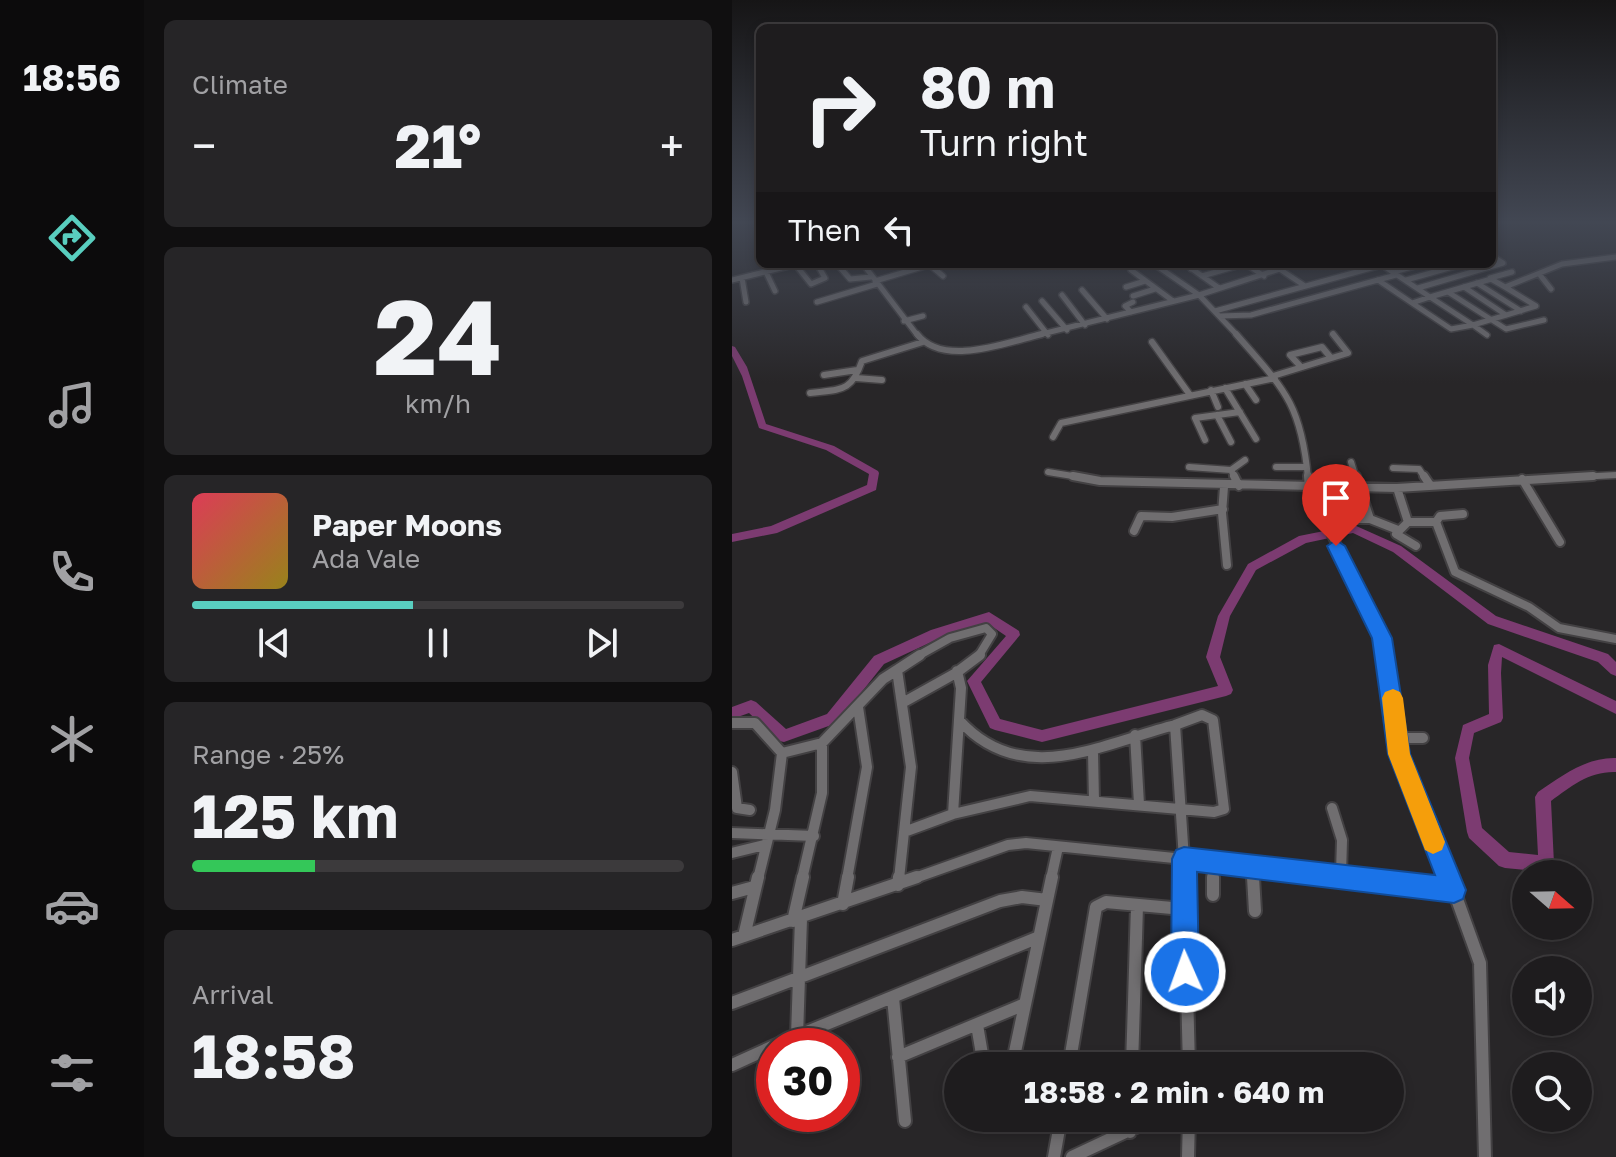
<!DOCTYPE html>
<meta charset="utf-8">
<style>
body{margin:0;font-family:"Golos Text",sans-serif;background:#262527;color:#f1f3f6;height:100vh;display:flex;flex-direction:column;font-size:30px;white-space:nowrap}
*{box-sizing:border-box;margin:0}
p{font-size:26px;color:#a1a1a4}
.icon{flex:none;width:44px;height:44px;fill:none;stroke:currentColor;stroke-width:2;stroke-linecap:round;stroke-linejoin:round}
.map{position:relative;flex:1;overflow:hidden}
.details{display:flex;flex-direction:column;gap:20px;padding:20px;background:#100f10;width:588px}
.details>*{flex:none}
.hud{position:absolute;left:24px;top:24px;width:740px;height:244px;border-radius:12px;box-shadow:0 4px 12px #0003,0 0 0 2px #3c3a3c;background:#1e1c1e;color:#f1f3f6;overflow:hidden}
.needle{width:52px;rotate:110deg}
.tools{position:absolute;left:780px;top:860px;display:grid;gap:16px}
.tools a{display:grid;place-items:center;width:80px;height:80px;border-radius:50%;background:#1e1c1e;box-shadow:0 4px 12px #0003,0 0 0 2px #3c3a3c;font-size:40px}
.speed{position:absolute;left:24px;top:1028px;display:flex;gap:16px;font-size:40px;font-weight:700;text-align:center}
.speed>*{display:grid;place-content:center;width:104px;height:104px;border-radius:50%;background:#1e1c1e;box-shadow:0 4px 12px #0003,0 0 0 2px #3c3a3c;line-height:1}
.speed .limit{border:12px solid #d22;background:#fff;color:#111}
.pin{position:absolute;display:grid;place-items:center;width:68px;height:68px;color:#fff;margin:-82px -34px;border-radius:50% 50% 50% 0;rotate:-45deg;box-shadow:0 0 8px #0007}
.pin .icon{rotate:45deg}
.me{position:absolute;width:88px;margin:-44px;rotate:358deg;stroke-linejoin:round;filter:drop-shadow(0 0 6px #0008)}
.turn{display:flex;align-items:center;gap:28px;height:168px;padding:0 32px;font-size:36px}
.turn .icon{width:104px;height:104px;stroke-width:2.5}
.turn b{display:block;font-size:56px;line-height:68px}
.then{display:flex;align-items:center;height:76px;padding:0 32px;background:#0003;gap:16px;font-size:30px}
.big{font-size:60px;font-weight:700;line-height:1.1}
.details .card{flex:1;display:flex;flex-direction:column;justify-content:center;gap:12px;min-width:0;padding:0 28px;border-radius:12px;background:#262527}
.details .dial{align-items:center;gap:0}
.dial b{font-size:104px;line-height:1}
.song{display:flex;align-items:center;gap:24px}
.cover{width:96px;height:96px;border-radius:12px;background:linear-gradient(135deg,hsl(350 70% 55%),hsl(50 70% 35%))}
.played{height:8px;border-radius:4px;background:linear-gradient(90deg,#59cebf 45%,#3c3a3c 45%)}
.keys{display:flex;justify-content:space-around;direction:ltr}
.heat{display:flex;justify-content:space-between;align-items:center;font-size:44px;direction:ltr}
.charge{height:12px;border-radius:6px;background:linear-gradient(90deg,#34c759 25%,#3c3a3c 0)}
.trip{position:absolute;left:212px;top:1052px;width:460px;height:80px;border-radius:40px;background:#1e1c1e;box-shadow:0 4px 12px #0003,0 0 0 2px #3c3a3c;font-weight:700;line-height:80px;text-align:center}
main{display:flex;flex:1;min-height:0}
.tabs{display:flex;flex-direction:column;width:144px;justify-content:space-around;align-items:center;background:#0c0b0c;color:#a1a1a4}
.tabs .icon{width:56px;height:56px}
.tabs .on{color:#59cebf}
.tabs b{font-size:36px;color:#f1f3f6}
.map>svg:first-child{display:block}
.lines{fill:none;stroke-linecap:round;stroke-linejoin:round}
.river{fill:#7c3b71;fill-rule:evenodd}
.minor-far4-casing{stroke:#434143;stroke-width:8}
.minor-far3-casing{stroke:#434143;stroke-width:9}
.minor-far2-casing{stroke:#434143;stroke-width:12}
.minor-far1-casing{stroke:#434143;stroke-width:14}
.minor-casing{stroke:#434143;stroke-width:16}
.minor-far4{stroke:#706e70;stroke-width:5}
.minor-far3{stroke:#706e70;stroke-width:6}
.minor-far2{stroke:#706e70;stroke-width:8}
.minor-far1{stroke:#706e70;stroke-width:10}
.minor{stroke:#706e70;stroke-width:12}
.route{fill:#1a73e8;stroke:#114b97;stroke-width:2}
.slow{fill:#f59e0b}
</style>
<main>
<nav class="tabs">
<b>18:56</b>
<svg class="icon on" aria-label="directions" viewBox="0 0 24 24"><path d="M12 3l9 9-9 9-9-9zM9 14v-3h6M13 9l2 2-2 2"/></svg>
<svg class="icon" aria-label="music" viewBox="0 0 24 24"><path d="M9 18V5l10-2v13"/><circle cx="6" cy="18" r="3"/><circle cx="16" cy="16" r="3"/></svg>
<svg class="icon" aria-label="phone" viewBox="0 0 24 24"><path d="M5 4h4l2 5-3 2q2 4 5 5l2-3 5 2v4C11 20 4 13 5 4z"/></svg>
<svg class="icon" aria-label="climate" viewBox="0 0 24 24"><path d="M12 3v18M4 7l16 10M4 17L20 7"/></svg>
<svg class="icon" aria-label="car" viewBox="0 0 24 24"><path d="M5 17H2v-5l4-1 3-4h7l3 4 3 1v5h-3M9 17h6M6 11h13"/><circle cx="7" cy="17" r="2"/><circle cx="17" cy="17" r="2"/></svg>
<svg class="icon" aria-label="filters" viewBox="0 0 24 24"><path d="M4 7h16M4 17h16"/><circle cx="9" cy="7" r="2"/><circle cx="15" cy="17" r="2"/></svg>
</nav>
<section class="details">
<div class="card"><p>Climate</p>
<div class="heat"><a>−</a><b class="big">21°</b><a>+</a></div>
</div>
<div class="card dial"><b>24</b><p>km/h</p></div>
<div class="card">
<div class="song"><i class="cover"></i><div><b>Paper Moons</b><p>Ada Vale</p></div></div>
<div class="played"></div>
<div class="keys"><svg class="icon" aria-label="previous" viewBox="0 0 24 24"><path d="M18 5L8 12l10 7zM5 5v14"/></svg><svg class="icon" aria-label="pause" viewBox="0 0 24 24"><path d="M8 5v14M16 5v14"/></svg><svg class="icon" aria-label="next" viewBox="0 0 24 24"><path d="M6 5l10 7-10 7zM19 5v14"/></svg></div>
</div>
<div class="card"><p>Range · 25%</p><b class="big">125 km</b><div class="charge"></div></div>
<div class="card"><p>Arrival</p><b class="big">18:58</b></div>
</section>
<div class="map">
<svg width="884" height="1157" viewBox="0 0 884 1157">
<rect width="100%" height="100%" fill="#282628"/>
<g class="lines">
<path class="river" d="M0 346 3 347 15 367 34 424 102 446 146 471 147 473 144 490 45 533 0 542V534L39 526 135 485 137 474 94 450 27 428 10 376 0 356Z
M622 525 669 546 764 616 876 654 884 662V676L879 674 866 662 756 624 661 552 621 533 574 543 524 570 498 616 488 657 501 690 499 694 494 696 310 742 263 730 258 728 235 681 274 636 255 623 208 638 152 664 105 723 52 742 47 741 17 713 0 719V707L19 700 24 702 54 729 95 714 142 656 199 630 257 612 287 631 288 635 249 682 268 719 310 730 486 686 474 657 486 616 516 564 567 536Z
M767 644 884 701V714L770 657 769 673 771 718 769 722 742 733 737 758 750 828 777 852 806 855 803 797 806 792C830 776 854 757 884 758V772C858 771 839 786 819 801L822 864 820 870 814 872 773 868 767 866 737 838 735 832 723 758 731 725 757 714 756 665 762 645Z"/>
<defs>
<path id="minor-far4" d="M63 264 79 284 93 278 85 264
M105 264 118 279 139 277
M131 264 186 336
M422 264 467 295 506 336
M453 264 487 288
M514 264 532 276
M199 266 211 276
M459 269 474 264
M399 270 441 301
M549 270 573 286
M34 272 43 291
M661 272 691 264
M808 275 819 289
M470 276 512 264
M10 278 14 302
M758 278 780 272
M0 280 65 264
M646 280 680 303 698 297 741 325 804 306 773 287
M674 280 731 264
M143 281 200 264
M745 283 789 311
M394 287 413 281
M732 287 774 315
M686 288 771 263 760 256
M350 290 375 319
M716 292 774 329 812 320
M330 295 353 325
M401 296 423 289
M310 301 335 330
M85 302 145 284
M680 303 719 329 741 325 755 335
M294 307 316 335
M483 311 650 265 698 297 759 279 773 287 830 264 884 257
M399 312 393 306 401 302
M488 316 519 315 664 275
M172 321 191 316
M302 336 467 295 563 264"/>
<path id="minor-far3" d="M185 334C211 368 276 342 310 334
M504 334C552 389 569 403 576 478
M420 342 458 395
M569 367 558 355 590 347 599 358
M92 375 125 370
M541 376 616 353 601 334
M124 378 150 380
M513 384 524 400
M493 388 524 439
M479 390 486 407
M78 393C109 389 119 393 130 361L191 342
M485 415 499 442
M321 437 329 423 543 378
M473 440 463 418 508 412
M619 462 624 478
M457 467 499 470 503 478
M544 467H574
M661 468 687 469 693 478
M499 470 513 460
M316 472 353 478
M827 478 884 475"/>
<path id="minor-far2" d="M341 476 368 481 665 488 861 476
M502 476 507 486
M576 476 577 488 650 638 653 657
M624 476 638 519
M692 476 698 485
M790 479 828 542
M492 487 490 513 495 565
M665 488 676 522 664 534 684 546
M619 519H638L666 530
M676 522H704L723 572 797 607 827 628 884 639
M704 522 708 516 731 514
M402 531 409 516 440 517 491 509
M184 657 218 638 254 628 260 634 246 657"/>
<path id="minor-far1" d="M653 655 670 766 718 879
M165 670 188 655
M225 671 229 688 221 814 298 796 482 812 492 809 481 720 470 715 443 725
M172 702 224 673 248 655
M0 723H23L50 753
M403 735 407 804
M665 738H691
M361 752 362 801
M0 772 5 808 18 810
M600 808 610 840 609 874
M172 832 221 814
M0 833 82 836
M0 853 32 845
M481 862V879
M520 864 521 879
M26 879 43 810 50 753 90 743 151 679 165 670 179 767 167 879
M70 879 90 793V743
M115 879 135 767 126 707
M180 879 276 845 294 843 452 859 443 725C371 743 290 790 227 720
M319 879 326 847
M452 879V859L629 879"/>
<path id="minor" d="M452 877 457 1066
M481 877V895
M521 877 523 911
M612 877 722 890
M717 877 748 963 753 1157
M166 885 167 877
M0 893 22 887
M111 904 116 877
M61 921 71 877
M12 936 26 877
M0 940 185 877
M161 998 173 1121
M0 1003 268 901 290 897 315 900
M245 1025 252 1066
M88 1029V1046
M65 1036 307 937
M42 1046 65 1036 69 919
M40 1047 41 1101
M166 1057 293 1004
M0 1065 42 1046
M280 1066 320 877
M337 1066 364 907 374 902 451 909
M400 1066 405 906
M91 1114V1118
M398 1118V1132
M322 1157 329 1118
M340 1157 423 1118
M456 1157 457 1118"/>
</defs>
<use href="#minor-far4" class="minor-far4-casing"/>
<use href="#minor-far3" class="minor-far3-casing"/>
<use href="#minor-far2" class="minor-far2-casing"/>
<use href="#minor-far1" class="minor-far1-casing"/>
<use href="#minor" class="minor-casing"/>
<use href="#minor-far4" class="minor-far4"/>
<use href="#minor-far3" class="minor-far3"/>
<use href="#minor-far2" class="minor-far2"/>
<use href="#minor-far1" class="minor-far1"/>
<use href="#minor" class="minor"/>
</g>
<linearGradient id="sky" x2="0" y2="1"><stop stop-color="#161516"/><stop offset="0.58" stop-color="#424753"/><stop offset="1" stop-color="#424753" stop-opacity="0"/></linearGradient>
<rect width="884" height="383" fill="url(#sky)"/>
<path class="route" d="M604 540 613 546 660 638 678 754 734 890 731 899 722 903 465 872 467 972 463 981 453 985 443 981 439 972 440 859 444 850 452 847 703 875 656 754 640 638 595 546Z"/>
<path class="slow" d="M661 689 668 692 671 698 678 754 713 842 710 850 701 854 693 850 656 754 650 698 653 692Z"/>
</svg>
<div class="tools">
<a><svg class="needle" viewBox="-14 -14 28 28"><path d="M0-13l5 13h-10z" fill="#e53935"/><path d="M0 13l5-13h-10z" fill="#a1a1a4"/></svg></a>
<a><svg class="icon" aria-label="sound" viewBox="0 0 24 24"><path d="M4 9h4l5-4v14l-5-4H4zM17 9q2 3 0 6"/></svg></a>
<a><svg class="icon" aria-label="search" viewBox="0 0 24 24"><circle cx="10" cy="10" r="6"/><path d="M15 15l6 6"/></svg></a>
</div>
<div class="speed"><div class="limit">30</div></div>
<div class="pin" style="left:604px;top:546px;background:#d93025"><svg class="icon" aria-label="arrive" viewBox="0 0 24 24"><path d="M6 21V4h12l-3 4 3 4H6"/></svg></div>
<svg class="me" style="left:453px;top:972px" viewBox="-20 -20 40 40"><circle r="17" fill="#1a73e8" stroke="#fff" stroke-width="3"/><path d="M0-11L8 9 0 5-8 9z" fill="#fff"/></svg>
<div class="trip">18:58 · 2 min · 640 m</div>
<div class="hud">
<div class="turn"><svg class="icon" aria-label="right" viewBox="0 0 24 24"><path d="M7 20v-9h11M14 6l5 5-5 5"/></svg><div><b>80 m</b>Turn right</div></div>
<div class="then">Then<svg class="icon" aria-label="left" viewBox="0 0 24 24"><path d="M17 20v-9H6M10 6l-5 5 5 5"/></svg></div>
</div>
</div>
</main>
